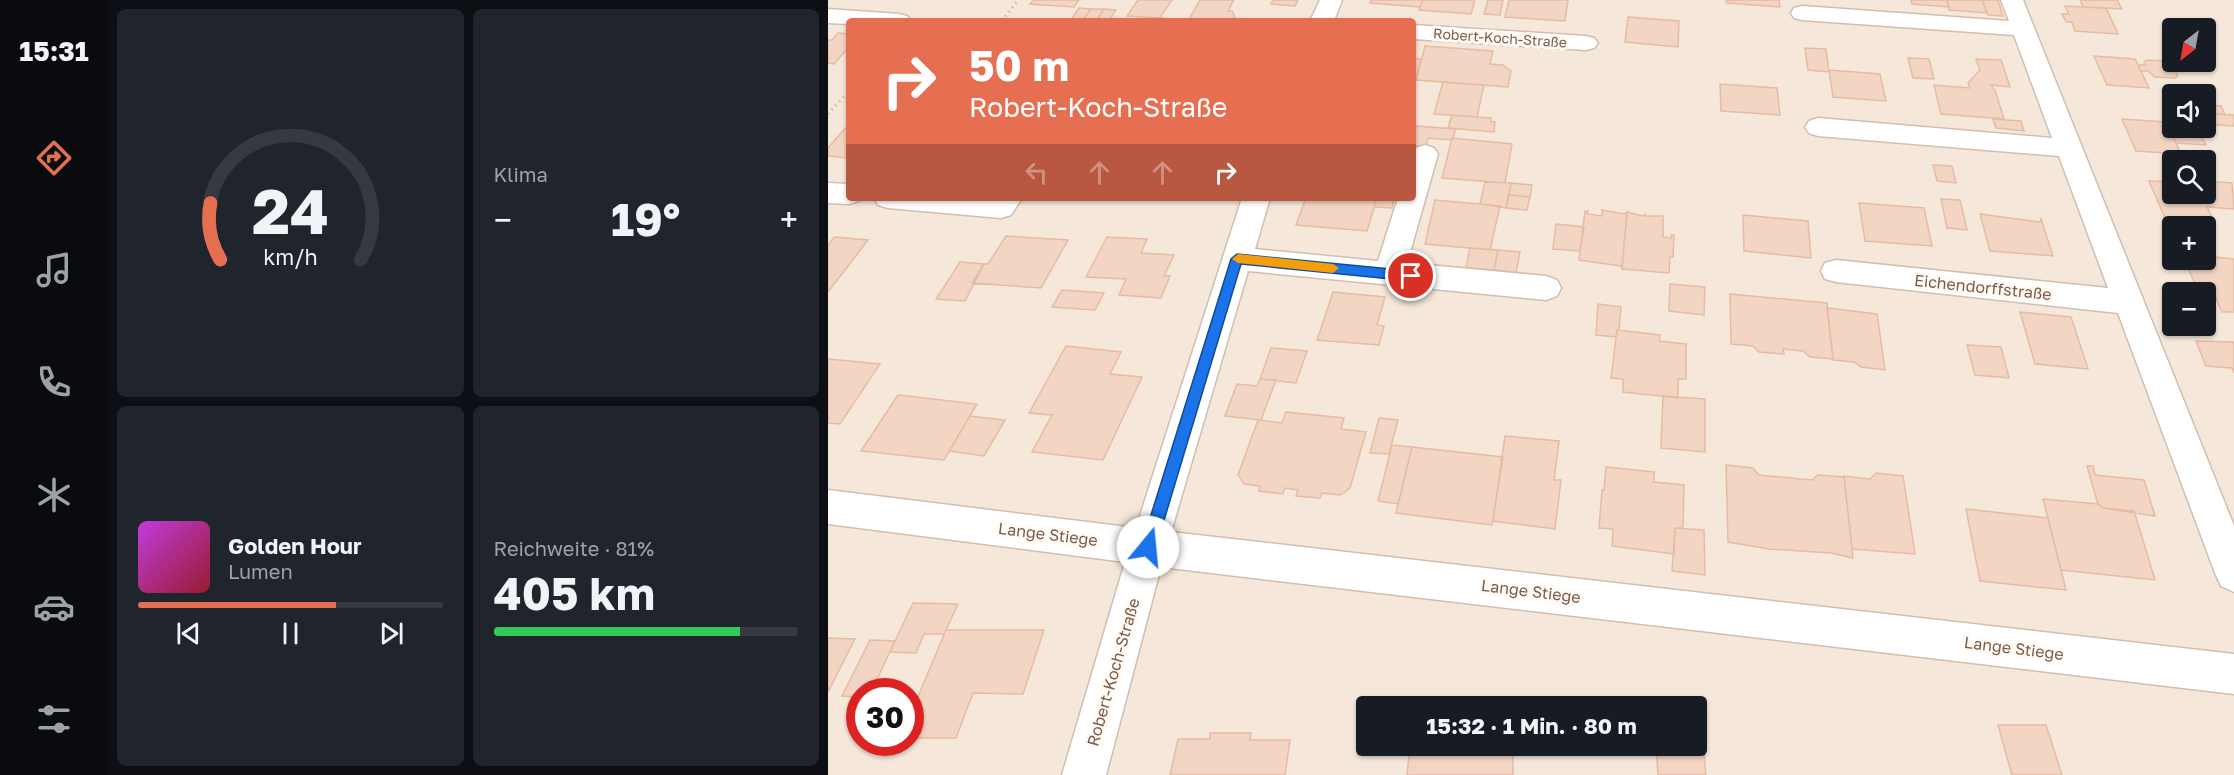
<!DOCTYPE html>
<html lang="de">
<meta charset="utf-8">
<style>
body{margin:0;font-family:"Golos Text",sans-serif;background:#20242c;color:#f1f3f6;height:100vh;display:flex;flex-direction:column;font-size:22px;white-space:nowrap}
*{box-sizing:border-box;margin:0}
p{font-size:20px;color:#9ea1a6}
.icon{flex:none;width:33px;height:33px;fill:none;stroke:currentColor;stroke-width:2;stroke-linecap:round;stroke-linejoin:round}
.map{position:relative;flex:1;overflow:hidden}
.drawer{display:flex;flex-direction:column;gap:9px;padding:9px;background:#0d0f14;width:720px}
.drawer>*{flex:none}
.top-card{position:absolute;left:18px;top:18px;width:570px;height:183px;border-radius:6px;box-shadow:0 2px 4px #0004;background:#e76f51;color:#fff;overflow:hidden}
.needle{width:39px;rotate:211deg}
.fabs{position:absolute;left:1334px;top:18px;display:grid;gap:12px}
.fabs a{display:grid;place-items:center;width:54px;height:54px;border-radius:6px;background:#171b24;box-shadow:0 2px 4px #0004;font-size:30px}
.speed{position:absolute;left:18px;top:678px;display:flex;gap:12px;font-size:30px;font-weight:700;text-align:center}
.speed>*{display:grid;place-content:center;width:78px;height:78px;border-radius:50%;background:#171b24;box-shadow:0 2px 4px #0004;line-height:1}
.speed .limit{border:9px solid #d22;background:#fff;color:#111}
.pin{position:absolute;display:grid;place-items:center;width:51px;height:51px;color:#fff;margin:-26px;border:3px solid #fff;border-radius:50%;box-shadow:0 2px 6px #0007}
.me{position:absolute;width:66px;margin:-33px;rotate:17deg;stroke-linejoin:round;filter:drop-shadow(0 0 4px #0008)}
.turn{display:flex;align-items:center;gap:21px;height:126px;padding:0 24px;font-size:27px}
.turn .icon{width:78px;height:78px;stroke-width:2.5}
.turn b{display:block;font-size:42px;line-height:51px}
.lanes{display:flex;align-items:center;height:57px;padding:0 24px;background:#0003;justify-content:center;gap:30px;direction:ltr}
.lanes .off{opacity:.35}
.big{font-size:45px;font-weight:700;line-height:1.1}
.drawer .widget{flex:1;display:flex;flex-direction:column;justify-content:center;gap:9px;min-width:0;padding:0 21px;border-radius:9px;background:#20242c}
.drawer .dial{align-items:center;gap:0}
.dial svg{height:156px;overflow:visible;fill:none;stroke:#363941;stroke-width:7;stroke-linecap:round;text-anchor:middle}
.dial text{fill:#f1f3f6;stroke:none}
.song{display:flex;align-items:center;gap:18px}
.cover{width:72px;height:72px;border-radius:9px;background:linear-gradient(135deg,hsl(290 70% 55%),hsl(350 70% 35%))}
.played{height:6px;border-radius:3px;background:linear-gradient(90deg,#e76f51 65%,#363941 65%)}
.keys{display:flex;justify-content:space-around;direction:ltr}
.heat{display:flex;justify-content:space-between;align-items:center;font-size:33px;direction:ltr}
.charge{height:9px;border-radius:4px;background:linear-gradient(90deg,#34c759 81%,#363941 0)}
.drawer .tiles{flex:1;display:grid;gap:9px;grid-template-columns:repeat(2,1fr)}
.trip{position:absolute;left:528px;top:696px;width:351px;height:60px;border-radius:6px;background:#171b24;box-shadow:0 2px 4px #0004;font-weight:700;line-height:60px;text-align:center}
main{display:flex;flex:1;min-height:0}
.tab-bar{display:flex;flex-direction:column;width:108px;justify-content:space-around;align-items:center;background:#090b0e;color:#9ea1a6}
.tab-bar .icon{width:42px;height:42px}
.tab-bar .selected{color:#e76f51}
.tab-bar b{font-size:27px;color:#f1f3f6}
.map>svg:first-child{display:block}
.residential{fill:#f5e8da;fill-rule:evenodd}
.building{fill:#f3d5c3;stroke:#e6bba3;stroke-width:1.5}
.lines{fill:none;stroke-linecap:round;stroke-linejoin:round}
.minor-casing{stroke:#d1beb0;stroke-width:3}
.path{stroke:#d9b8a5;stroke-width:3;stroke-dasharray:1.5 4;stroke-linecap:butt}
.minor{fill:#fff;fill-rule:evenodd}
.route{fill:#1a73e8;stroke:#114b97;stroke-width:1.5}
.slow{fill:#f59e0b}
.labels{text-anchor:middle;stroke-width:6;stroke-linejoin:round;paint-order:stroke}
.far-street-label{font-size:14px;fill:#7a5c4d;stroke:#fffaf3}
.street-label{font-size:16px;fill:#7a5c4d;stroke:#fffaf3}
</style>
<main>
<nav class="tab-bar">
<b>15:31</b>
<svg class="icon selected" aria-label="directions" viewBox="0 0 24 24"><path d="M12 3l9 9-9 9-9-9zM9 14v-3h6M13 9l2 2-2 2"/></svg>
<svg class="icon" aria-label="music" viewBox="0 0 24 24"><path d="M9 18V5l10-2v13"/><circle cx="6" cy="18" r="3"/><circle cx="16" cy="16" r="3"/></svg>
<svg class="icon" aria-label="phone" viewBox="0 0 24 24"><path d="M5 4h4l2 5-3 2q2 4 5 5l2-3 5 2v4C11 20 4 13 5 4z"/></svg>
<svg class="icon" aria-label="climate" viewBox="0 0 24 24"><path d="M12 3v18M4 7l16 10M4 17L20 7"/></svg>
<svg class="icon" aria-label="car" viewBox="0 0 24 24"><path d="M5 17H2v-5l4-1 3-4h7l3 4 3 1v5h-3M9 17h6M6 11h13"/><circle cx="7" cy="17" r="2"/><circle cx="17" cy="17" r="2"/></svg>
<svg class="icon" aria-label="filters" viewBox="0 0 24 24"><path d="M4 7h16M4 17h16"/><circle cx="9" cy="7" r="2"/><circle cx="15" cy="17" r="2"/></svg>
</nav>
<section class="drawer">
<div class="tiles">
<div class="widget dial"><svg viewBox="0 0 100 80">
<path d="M14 69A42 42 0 1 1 86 69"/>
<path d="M14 69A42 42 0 0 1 9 40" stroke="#e76f51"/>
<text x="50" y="56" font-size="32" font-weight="700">24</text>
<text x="50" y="72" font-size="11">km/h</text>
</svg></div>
<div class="widget"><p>Klima</p>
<div class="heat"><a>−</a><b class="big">19°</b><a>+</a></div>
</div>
<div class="widget">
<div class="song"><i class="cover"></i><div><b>Golden Hour</b><p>Lumen</p></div></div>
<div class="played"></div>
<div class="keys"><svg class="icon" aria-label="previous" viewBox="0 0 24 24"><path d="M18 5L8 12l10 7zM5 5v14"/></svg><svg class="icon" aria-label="pause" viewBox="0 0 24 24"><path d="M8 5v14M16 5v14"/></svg><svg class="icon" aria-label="next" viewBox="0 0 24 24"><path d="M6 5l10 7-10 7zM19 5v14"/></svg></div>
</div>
<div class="widget"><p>Reichweite · 81%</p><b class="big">405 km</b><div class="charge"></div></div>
</div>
</section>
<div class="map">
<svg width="1406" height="775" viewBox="0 0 1406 775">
<rect width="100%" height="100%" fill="#fdf6ec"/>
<path class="residential" d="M0 0H1406V775H0ZM21 21H585V198H21ZM1344 28H1377V62H1344ZM1344 94H1377V128H1344ZM1344 160H1377V194H1344ZM1344 226H1377V260H1344ZM1344 292H1377V326H1344ZM32 692H82V742H32ZM538 706H868V746H538Z"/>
<path class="building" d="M205 0H251L246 7 202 4Z
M310 0H344L332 17 335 18 299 16Z
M372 0H406L400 11H404L407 17 399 21H360Z
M445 0H470L467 6 443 4Z
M543 0H595L592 7 542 3Z
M595 0H647L643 14 591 10Z
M660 0H675L672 15 656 14Z
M681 0H740L737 21 677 17Z
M898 0H951L952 7 899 3Z
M1083 0H1119L1121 7 1084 4Z
M1119 0H1154L1159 13 1121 10Z
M1154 0H1170L1175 16 1160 15Z
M1252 0H1289L1294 9 1255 7Z
M1237 6 1278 8 1290 34 1247 31 1244 22H1238L1234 14H1241Z
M251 8 263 9 254 21H242Z
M263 9H276L268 21H254Z
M276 9 288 10 281 21H268Z
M800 17 851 21 850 47 797 42Z
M10 33 21 34V47L6 64 0 63V40H4Z
M597 46 665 51 662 64 675 65 683 71 680 87 588 80Z
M977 48 998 49 1001 72 980 70Z
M1266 56 1307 59 1321 88 1279 85Z
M1080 58 1101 59 1106 79 1085 78Z
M585 59H593L588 80H585Z
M1148 59 1173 60 1182 87 1163 85 1167 90 1176 119 1113 114 1106 85 1142 88 1140 83 1152 70Z
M1319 60 1338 61 1344 65 1350 76 1347 78 1327 77 1320 71H1313L1310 65H1317L1316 62Z
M1001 70 1052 74 1058 101 1005 97Z
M615 82 656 85 649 117 606 114Z
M892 84 949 88 952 115 893 111Z
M1377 105 1393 106 1397 115 1377 113Z
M1377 113 1406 115V126L1377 124Z
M624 115 663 118V122H667L666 132 620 128Z
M1165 119 1193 121 1196 131 1168 128Z
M1294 119 1338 122 1353 154 1308 151Z
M1338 122 1344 123V128H1369L1378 145 1348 143Z
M21 124V158L0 156V148Z
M588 126 628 129 624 140 600 138 598 147 585 146Z
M624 138 684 144 677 183 614 178Z
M1105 165 1124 166 1128 183 1109 181Z
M1321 181 1344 182V194H1377V181L1404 183 1406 209 1379 207 1386 221 1337 218Z
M657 182 683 183 678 208 652 204Z
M683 183 704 185 702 197 681 195Z
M681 195 702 197 699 210 678 208Z
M478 198H549L539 231 468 225Z
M549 198H566L564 208 546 207Z
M1113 199 1132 200 1139 230 1119 228Z
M607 200 672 206 662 250 597 244Z
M1031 203 1096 208 1104 246 1037 241Z
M774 210 797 214 799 212 794 269 793 266 751 260 757 211H760L759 214 774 216Z
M799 212 815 216 817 214V216H835V237L843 238V235H846L845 257H842L841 273 794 269Z
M1152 214 1212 222 1213 219 1225 256 1162 251Z
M915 215 980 221 983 258 916 251Z
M728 224 756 227 752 251 725 249Z
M178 236 240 240 213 288 144 283 156 264H160Z
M6 237 40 240 0 292V245Z
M279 237 319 239 313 253 346 255 336 276H342L333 298 291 295 298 279 258 277Z
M642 248 670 250 666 270 638 268Z
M670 250 692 252 688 273 666 270Z
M1377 256 1406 259V312H1394L1387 296 1371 292 1356 260H1377Z
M132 262 156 264 137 301 108 299Z
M842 284 877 287 876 315 841 311Z
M234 290 276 293 267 310 224 307Z
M505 292 557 297 549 325 556 326 551 345 489 340Z
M902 294 999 303 1005 359 982 357 975 351 955 349 956 354 931 352 925 346 903 344Z
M770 304 793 307 791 330H789L788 337 768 335Z
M999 308 1049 314 1057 370 1033 367 1026 362 1005 360Z
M1192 312 1243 317 1260 369 1207 364Z
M789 330 832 335 831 341 858 344V379H850V398L795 392V379L783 378Z
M1368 341 1406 342V373L1404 368 1378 366Z
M1139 345 1173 347 1181 378 1147 375Z
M238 346 293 352 282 374 314 377 275 460 204 452 224 415 201 413Z
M443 348 479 351 468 383 432 379Z
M0 359 52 364 12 424 0 423Z
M432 379 448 380 433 420 397 416 409 384 429 386Z
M70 395 149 404 116 460 33 451Z
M835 396 877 399V452L833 448Z
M458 412 516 418 513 429 538 432 522 488 512 495 494 493 492 498 468 496 470 490 457 488 455 494 431 491 432 486 416 484 410 475 430 420 454 423Z
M142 416 177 420 156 456 121 451Z
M551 418 570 420 561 454 542 453Z
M677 436 731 441 726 480H733L727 529 665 521Z
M564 445 584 447 570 504 550 501Z
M584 447 675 457 664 525 568 513Z
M898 465 925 468 931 475 984 480 990 475 1016 477 1025 558 1003 553 941 549 900 542Z
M1259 466H1265L1267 475 1316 480 1327 516 1275 508 1270 504Z
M778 467 826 472V482L856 485 855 528H847L846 554 784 546 785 529 771 528 774 490H776Z
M1048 473 1075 476 1087 554 1024 549 1016 476 1042 479Z
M1215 499 1270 504 1275 508 1306 511 1327 580 1233 570Z
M1138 509 1220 518 1238 590 1152 581Z
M847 528 876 530 877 575 844 571Z
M85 603 130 604 116 634H96L88 653 62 652Z
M118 630H216L195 694 145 693 128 738H82V716Z
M0 638 27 639 0 692Z
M42 640 67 641 43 692H32V697L14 696Z
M1170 725H1218L1234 775H1184Z
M382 733H423L422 740H462L457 775H342L350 739H382Z
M868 736H874L878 775H830L828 746H868Z
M582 746 685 747V775H579Z"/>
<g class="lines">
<defs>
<path id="minor" d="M492 0H514L506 21H482Z
M1173 0H1195L1406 526V592L1393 586 1387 573 1290 313 1008 282 997 279 993 271 997 263 1008 260 1280 288 1231 156 990 136 981 133 977 127 981 121 990 118 1224 138 1186 35 974 20 966 18 963 13 966 8 974 6 1181 21Z
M0 9 71 14 79 16 83 21H21V24L0 23Z
M585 25 758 36 766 38 770 43 766 48 758 50 585 39Z
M597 145 606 148 610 154 579 263 718 276 729 280 733 288 729 296 718 300 420 271 343 532 1406 654V694L333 567 278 775H234L297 562 0 524V490L308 528 414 198H442L427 249 550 261 570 198H585V152L588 148Z
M0 183 21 184V198H33L31 201 21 204 0 203Z
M46 198H194L183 215 173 218 60 208 50 205Z"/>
</defs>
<use href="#minor" class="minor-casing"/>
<path class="path" d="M174 21 190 0
M0 114 21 91"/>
<use href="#minor" class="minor"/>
</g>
<path class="route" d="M409 254 583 271 590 276 583 281 413 264 328 547 326 552 320 554 315 552 313 547 403 259Z"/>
<path class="slow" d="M410 254 505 264 511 268 505 273 410 263 404 259Z"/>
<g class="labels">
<g class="far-street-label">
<text transform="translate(672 38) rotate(4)" y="5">Robert-Koch-Straße</text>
</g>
<g class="street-label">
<text transform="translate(1155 287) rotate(6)" y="6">Eichendorffstraße</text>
<text transform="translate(220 534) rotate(7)" y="6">Lange Stiege</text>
<text transform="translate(703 591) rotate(7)" y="6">Lange Stiege</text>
<text transform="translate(1186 648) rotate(7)" y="6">Lange Stiege</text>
<text transform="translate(285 672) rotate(-74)" y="6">Robert-Koch-Straße</text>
</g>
</g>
</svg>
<div class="fabs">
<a><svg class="needle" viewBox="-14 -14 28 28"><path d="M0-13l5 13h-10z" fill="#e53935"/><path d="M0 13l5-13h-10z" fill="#9ea1a6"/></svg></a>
<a><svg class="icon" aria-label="sound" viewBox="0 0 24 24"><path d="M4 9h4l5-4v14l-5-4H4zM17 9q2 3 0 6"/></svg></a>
<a><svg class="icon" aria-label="search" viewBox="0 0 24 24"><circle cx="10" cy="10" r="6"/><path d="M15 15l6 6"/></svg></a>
<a>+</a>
<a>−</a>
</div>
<div class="speed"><div class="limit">30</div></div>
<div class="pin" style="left:583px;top:276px;background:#d93025"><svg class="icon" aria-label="arrive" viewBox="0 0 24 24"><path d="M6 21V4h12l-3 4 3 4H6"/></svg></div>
<svg class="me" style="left:320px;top:547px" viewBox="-20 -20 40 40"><circle r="19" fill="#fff"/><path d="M0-13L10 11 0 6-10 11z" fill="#1a73e8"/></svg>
<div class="trip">15:32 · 1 Min. · 80 m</div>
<div class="top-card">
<div class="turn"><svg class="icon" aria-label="right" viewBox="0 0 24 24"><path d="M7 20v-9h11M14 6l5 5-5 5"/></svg><div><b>50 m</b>Robert-Koch-Straße</div></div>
<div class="lanes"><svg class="icon off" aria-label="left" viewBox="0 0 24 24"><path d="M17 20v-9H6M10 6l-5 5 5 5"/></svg><svg class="icon off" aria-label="ahead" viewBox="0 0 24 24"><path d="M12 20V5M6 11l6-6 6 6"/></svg><svg class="icon off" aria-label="ahead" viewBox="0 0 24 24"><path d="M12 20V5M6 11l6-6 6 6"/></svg><svg class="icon" aria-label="right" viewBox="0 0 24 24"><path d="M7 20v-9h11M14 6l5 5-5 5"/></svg></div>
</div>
</div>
</main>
